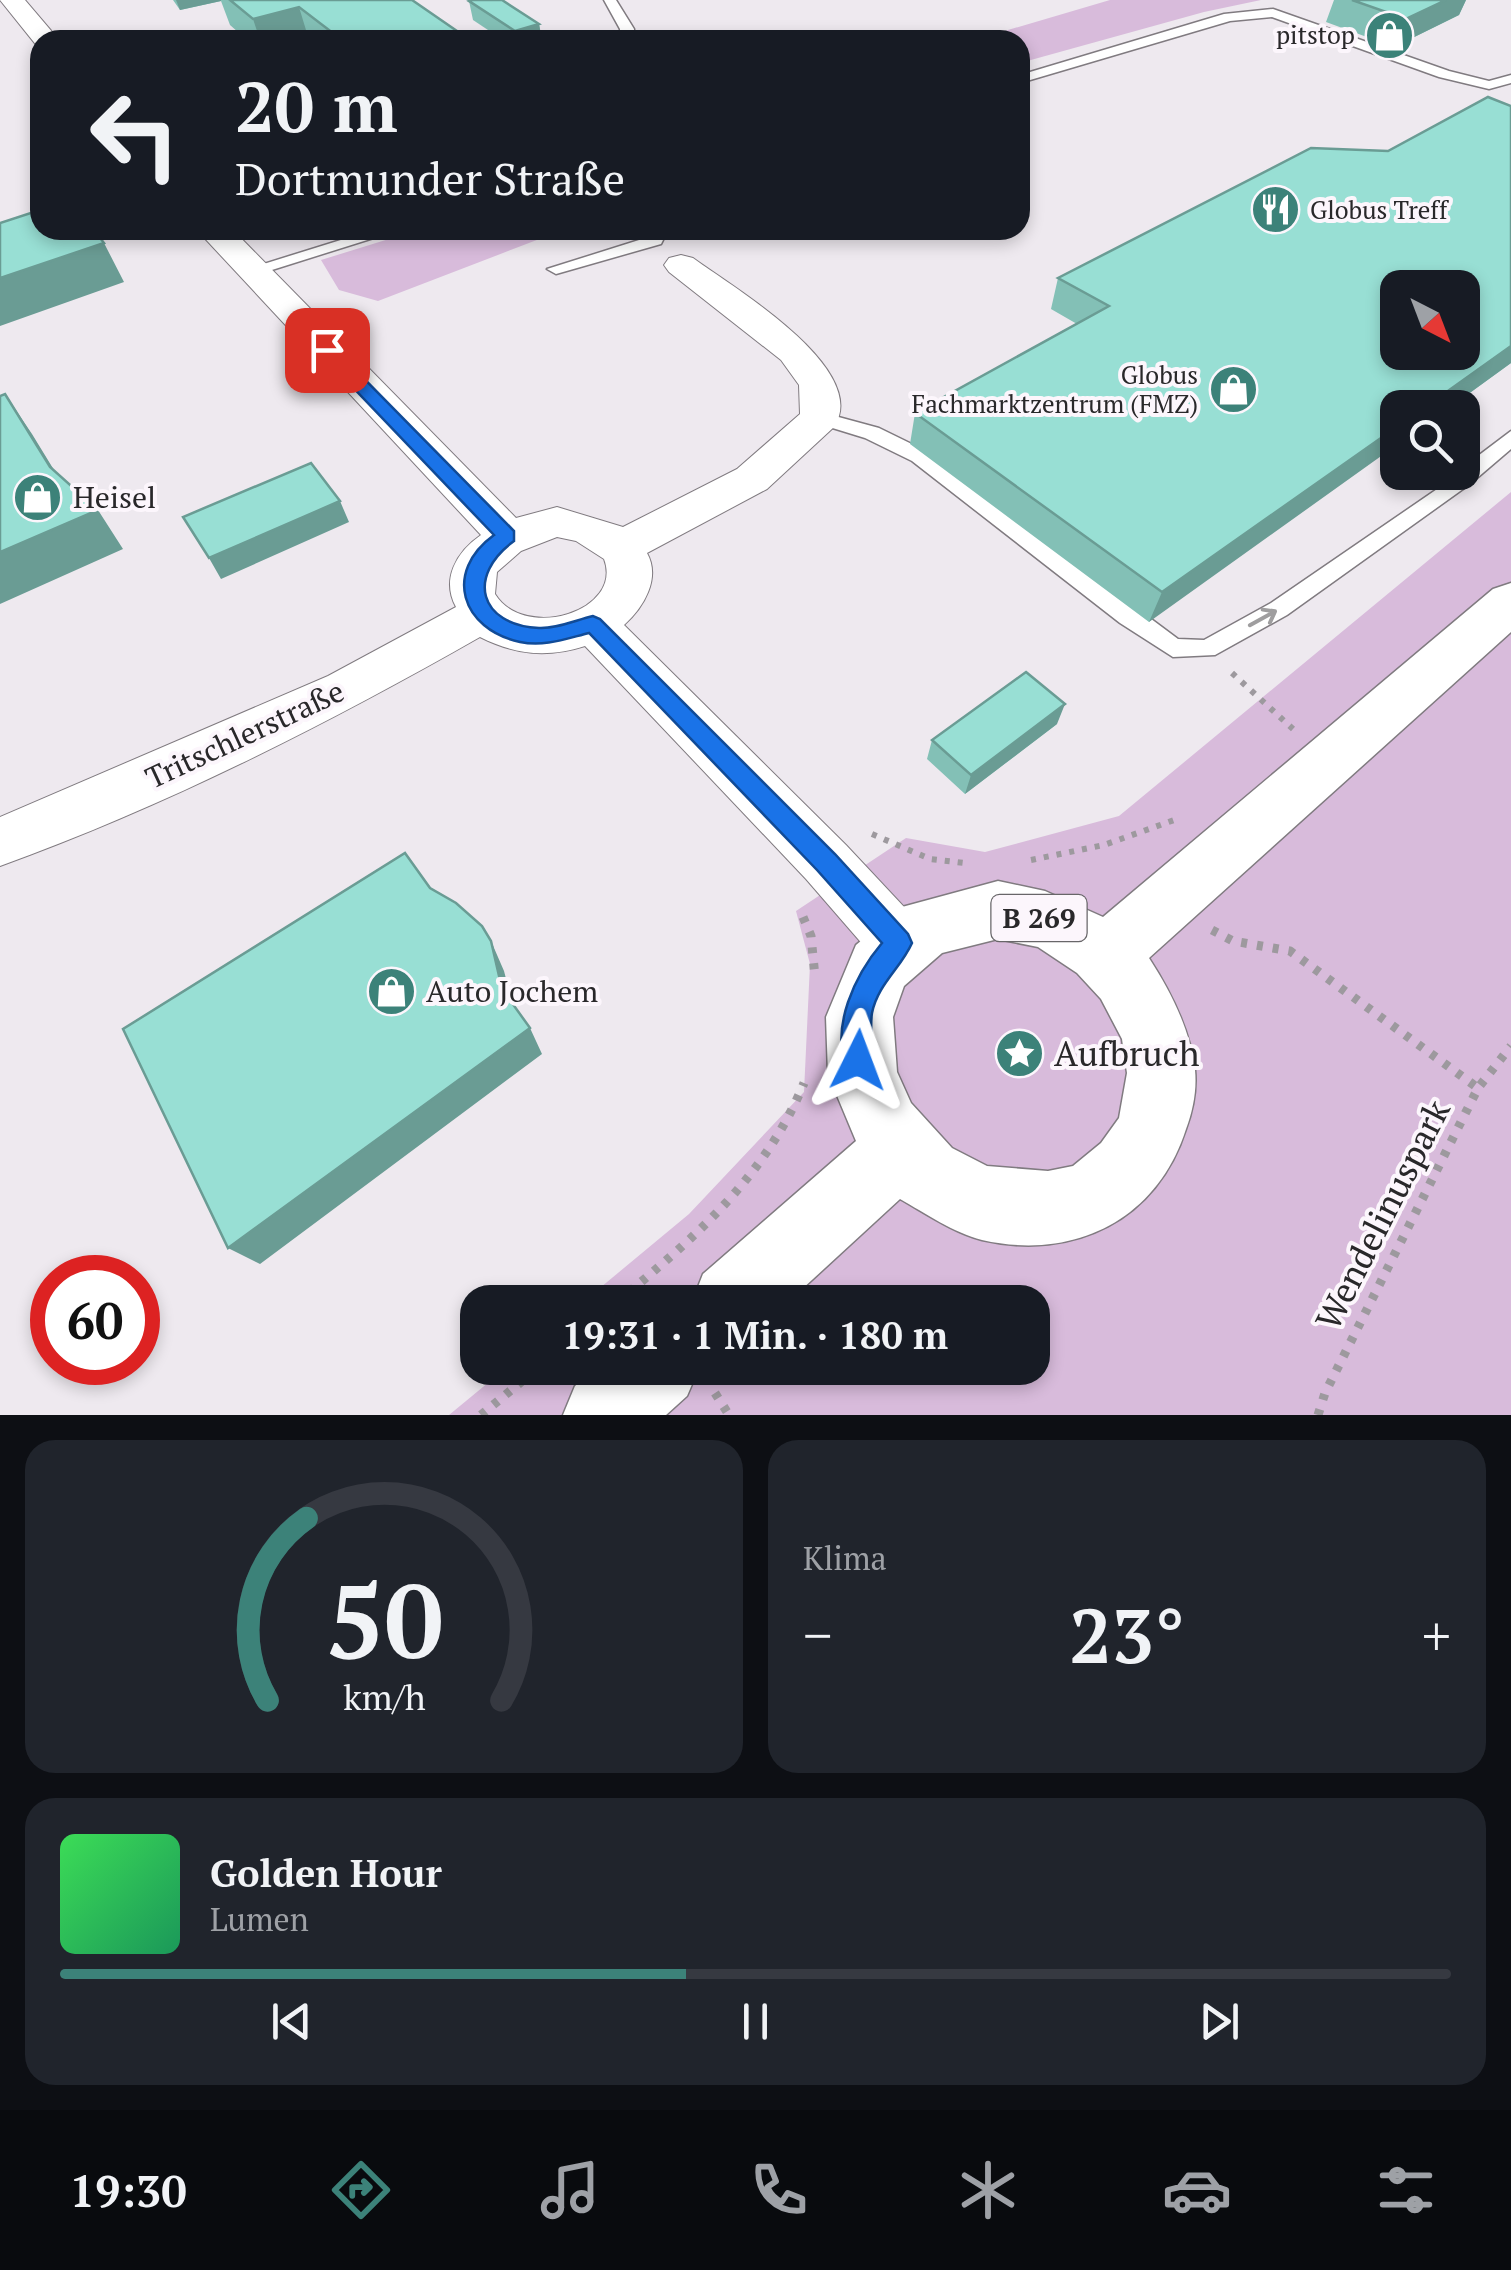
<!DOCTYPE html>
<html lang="de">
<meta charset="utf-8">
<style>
body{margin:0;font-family:"PT Serif",serif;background:#20242c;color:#f1f3f6;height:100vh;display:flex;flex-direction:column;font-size:38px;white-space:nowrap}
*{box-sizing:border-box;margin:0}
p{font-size:32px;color:#9ea1a6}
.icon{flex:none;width:55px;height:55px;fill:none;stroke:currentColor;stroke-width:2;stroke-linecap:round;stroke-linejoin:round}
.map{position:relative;height:1415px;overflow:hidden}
.details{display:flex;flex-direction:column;gap:25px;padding:25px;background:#0d0f14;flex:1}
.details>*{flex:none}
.banner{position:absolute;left:30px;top:30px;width:1000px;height:210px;border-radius:30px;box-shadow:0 5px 15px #0003;background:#171b24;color:#f1f3f6;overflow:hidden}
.needle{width:65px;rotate:138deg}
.buttons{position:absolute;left:1380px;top:270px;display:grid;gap:20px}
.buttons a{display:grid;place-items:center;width:100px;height:100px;border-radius:20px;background:#171b24;box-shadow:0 5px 15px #0003;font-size:50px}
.speed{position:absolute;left:30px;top:1255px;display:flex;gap:20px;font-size:50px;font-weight:700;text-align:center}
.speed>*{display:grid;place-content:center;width:130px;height:130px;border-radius:50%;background:#171b24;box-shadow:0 5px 15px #0003;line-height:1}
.speed .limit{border:15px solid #d22;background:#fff;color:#111}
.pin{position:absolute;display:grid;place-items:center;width:85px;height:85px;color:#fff;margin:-42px;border-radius:20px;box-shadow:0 5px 15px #0006}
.me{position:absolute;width:110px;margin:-55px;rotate:3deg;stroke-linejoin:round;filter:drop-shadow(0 0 8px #0008)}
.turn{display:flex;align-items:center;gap:35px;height:210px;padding:0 40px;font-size:45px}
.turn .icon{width:130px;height:130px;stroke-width:2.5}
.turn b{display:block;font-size:70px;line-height:85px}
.big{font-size:75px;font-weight:800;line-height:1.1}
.details .card{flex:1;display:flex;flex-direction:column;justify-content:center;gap:15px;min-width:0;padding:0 35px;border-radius:30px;background:#20242c}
.details .dial{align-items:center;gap:0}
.dial svg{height:260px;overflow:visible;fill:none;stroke:#363941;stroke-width:7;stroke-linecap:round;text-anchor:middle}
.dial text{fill:#f1f3f6;stroke:none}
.song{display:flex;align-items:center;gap:30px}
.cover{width:120px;height:120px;border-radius:15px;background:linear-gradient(135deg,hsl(130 70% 55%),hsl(150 70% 35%))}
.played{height:10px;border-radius:5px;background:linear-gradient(90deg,#3c8279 45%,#363941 45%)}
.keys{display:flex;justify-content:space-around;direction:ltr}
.heat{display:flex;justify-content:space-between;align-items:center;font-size:55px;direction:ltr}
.details .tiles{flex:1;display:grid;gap:25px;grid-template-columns:1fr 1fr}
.card:last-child{grid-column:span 2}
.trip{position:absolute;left:460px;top:1285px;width:590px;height:100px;border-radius:30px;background:#171b24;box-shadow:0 5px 15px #0003;font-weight:800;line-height:100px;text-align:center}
.tabs{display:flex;height:160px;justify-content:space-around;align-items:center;background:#090b0e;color:#9ea1a6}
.tabs .icon{width:70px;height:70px}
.tabs .on{color:#3c8279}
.tabs b{font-size:45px;color:#f1f3f6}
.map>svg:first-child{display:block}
.green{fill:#d8bbdb}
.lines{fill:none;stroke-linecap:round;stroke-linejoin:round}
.lane-casing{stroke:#807b80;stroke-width:3}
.street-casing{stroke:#807b80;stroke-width:2}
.primary-casing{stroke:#807b80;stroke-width:3}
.path-far1{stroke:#9d999e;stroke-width:6;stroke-dasharray:5 8;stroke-linecap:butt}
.path{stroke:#9d999e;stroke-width:9;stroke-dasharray:6 10;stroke-linecap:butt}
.lane{fill:#fff;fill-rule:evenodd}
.street{fill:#fff;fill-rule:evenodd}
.primary{fill:#fff;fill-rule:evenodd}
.wall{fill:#83c0b6}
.shaded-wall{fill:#6a9c94}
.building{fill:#98dfd4;stroke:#6a9c94;stroke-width:2.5;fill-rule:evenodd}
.oneway{stroke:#9f9e9f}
.route{fill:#1a73e8;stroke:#114b97;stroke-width:2.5}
.labels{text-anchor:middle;stroke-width:8;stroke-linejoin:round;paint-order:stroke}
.far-poi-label{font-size:25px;fill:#29282a;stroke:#fcf6fc;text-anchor:end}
.shield{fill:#fcf6fc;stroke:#686669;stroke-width:2.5}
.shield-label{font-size:28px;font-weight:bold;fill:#29282a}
.poi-label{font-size:30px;fill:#29282a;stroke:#fcf6fc;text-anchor:start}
.street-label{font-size:30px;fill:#29282a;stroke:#fcf6fc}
.near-poi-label{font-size:35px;fill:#29282a;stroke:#fcf6fc;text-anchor:start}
.near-street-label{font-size:35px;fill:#29282a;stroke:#fcf6fc}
</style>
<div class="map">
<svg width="1511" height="1415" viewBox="0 0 1511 1415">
<rect width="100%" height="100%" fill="#eee9ef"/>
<path class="green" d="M1110 0H1261L1204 12 1020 63V40H974Z
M418 230H563L378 301 339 290 321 260Z
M1511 492V1415H449L506 1368H1032V1302H583L689 1214 804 1092 810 964 796 911 906 838 985 852 1119 816Z"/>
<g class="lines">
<defs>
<path id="lane" d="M604 0H616L634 29V40H620V29Z
M1273 9 1449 71 1489 81 1511 75V83L1489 89 1439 77 1272 17 1230 21 1020 83V75L1224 14Z
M373 230H399L256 275 241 271Z
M655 235 663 240 661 244 556 274 547 269Z
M820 412 879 428 926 451 1178 639 1204 640 1271 603 1462 472V468L1511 431V449L1470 484 1287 615 1215 655 1173 657 1120 623 912 461 865 438 813 422 810 418Z"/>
<path id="street" d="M0 0H25L59 40H40V47L37 46Z
M197 230H233L516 518 557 507 623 527 737 469 800 414 799 385 781 360 669 272 664 265 669 258 681 255 693 258C731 286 872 369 834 427L767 489 647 553C661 578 644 607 624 625L846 845 920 924 928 943 920 962 899 970 878 962 806 879 585 646C547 658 516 655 480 637 327 724 166 806 0 866V817L328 676 456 607C441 580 456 552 481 535ZM557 537 576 541 604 559C624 611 525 642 495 594L497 572 521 551Z"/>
<path id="primary" d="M1511 583V632L1149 958C1171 992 1190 1029 1195 1070 1197 1090 1193 1110 1186 1129 1157 1220 1074 1261 982 1240 954 1233 925 1213 900 1199L788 1302H692L703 1274 856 1141 828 1074 826 1017 856 945 902 907 998 881 1045 891 1103 917 1493 589ZM998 939 1038 947 1077 973 1101 999 1122 1039 1127 1073 1119 1118 1101 1143 1073 1166 1048 1171 987 1166 952 1148 911 1103 897 1072 893 1017 904 986 942 953Z
M597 1368H699L687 1396 666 1415H563L575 1386Z"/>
</defs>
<use href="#lane" class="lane-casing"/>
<use href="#street" class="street-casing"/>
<use href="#primary" class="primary-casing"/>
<path class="path-far1" d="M1232 673 1293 729
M872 834 930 859 964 863
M1031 860 1104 845 1177 819"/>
<path class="path" d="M803 917 811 936 815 977
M1212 930 1233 941 1290 951 1478 1088
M617 1302C694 1238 765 1178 804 1083
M715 1393 729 1415
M481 1415 538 1368
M1318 1415 1325 1393 1478 1088 1511 1046"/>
<use href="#lane" class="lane"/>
<use href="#street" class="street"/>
<use href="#primary" class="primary"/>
</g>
<path class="wall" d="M173 0H412L470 40H247L230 25 221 1 180 10Z
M1334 0H1466L1459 15 1394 47 1326 22Z
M469 1 539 24 542 40H503L473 20Z
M1511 106V363L1449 408H1398L1149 622 910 444 915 413 1077 324 1051 309 1058 278Z
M1057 724 965 794 927 759 932 740Z"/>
<path class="shaded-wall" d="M176 0H221V1L180 10Z
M1446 0H1466L1459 15 1394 47 1406 19Z
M299 7 309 40H260L253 19Z
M539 24 542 40H517L515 31Z
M104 243 124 282 0 326V278Z
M1511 346V363L1449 408H1424Z
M5 394 32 434 76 506 50 467Z
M1398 426V444L1149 622 1162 592Z
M340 501 349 522 221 579 209 558Z
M98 510 123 549 0 604V552Z
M1065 704 1057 724 965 794 971 775Z
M491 941 504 971 516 1017 502 989Z
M530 1028 542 1054 260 1264 228 1248Z"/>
<path class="building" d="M230 0H412L470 40H342L299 7 253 19Z
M472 0H502L539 24 515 31 469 1Z
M1352 0H1446L1406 19Z
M1488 97 1511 106V346L1424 408H1398V426L1162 592 915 413 1109 306 1058 278 1311 148 1388 151ZM1398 288H1462V352H1398Z
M40 210V230H94L104 243 0 278V223Z
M5 394 50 467 98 510 0 552V396Z
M311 463 340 501 209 558 183 517Z
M1026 672 1065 704 971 775 932 740Z
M405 853 430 888 456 903 482 926 491 941 502 989 530 1028 228 1248 123 1029Z"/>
<defs><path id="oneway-shaft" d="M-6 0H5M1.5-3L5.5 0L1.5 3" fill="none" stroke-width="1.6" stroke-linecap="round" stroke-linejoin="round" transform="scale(2.5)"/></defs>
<use class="oneway" href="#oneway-shaft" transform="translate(1263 618) rotate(-29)"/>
<path class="route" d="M327 345 333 347 514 531V541C466 576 479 625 539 628 556 629 576 620 593 616L600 619 835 854 908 934 912 943C901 968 878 984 872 1013 869 1032 875 1051 868 1069L858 1074 847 1069C830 1027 855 975 882 943L817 870 589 633C565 639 544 647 520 642 461 629 443 572 494 535L321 354V347Z"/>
<defs>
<symbol id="shop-disc" viewBox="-11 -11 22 22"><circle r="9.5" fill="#3c8279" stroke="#fcf6fc"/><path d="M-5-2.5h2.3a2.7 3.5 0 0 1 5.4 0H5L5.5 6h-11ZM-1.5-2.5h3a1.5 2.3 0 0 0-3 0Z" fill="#fff"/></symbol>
<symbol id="restaurant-disc" viewBox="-11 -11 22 22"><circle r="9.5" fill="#3c8279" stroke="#fcf6fc"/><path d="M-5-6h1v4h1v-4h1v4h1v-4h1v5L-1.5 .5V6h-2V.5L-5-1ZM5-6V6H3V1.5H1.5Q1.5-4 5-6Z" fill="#fff"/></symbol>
<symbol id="sight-disc" viewBox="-11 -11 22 22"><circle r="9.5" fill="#3c8279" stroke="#fcf6fc"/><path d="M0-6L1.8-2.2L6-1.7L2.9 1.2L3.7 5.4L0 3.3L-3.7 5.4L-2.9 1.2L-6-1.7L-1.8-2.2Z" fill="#fff"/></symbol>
</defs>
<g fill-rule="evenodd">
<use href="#shop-disc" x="1362" y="8" width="55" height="55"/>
<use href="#restaurant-disc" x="1248" y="182" width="55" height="55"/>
<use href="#shop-disc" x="1206" y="362" width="55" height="55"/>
<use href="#shop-disc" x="10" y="470" width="55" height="55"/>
<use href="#shop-disc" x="364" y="964" width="55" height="55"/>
<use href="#sight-disc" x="992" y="1026" width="55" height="55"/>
</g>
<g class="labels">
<g class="far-poi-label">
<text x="1355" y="44">pitstop</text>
<text x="1310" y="219" text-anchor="start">Globus Treff</text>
<text x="1198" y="384">Globus<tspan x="1198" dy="29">Fachmarktzentrum (FMZ)</tspan></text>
</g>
<rect class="shield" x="991.5" y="895" width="95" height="46" rx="8"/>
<g class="shield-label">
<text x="1039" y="928">B 269</text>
</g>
<g class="poi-label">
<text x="73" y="508">Heisel</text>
<text x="426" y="1002">Auto Jochem</text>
</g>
<g class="street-label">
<text transform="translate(245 735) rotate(-25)" y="10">Tritschlerstraße</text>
</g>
<g class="near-poi-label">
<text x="1054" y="1066">Aufbruch</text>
</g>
<g class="near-street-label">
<text transform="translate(1383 1215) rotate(-63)" y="12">Wendelinuspark</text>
</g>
</g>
</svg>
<div class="buttons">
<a><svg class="needle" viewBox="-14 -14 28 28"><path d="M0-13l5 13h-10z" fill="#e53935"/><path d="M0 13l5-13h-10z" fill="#9ea1a6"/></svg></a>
<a><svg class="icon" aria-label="search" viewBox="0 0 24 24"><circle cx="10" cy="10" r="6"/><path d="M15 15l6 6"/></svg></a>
</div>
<div class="speed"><div class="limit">60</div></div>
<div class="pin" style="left:327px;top:350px;background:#d93025"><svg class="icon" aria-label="arrive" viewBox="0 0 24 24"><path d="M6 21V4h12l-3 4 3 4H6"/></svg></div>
<svg class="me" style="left:858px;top:1060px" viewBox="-20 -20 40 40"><path d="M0-17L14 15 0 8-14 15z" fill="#1a73e8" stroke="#fff" stroke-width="4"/></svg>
<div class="trip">19:31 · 1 Min. · 180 m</div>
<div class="banner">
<div class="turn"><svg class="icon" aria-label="left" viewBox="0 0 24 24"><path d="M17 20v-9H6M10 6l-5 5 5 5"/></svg><div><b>20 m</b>Dortmunder Straße</div></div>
</div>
</div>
<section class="details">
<div class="tiles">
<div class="card dial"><svg viewBox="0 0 100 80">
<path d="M14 69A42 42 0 1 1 86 69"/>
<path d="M14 69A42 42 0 0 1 26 13" stroke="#3c8279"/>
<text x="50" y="56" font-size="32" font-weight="700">50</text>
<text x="50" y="72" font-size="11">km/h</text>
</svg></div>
<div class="card"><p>Klima</p>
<div class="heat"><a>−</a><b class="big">23°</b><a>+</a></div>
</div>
<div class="card">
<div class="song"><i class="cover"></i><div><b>Golden Hour</b><p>Lumen</p></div></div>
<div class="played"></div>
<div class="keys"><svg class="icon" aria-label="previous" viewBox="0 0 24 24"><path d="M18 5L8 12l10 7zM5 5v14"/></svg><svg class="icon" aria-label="pause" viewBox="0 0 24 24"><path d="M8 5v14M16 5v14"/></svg><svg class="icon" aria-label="next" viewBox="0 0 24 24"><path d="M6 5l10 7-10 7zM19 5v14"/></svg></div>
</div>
</div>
</section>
<nav class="tabs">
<b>19:30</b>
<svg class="icon on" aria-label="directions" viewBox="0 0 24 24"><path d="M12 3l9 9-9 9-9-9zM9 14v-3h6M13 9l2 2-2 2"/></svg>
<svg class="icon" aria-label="music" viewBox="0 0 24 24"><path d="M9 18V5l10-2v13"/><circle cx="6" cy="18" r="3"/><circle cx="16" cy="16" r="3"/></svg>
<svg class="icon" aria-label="phone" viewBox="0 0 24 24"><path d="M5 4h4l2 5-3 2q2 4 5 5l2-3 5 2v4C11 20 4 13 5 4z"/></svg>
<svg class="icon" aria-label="climate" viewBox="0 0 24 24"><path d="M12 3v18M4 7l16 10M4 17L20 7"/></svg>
<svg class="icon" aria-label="car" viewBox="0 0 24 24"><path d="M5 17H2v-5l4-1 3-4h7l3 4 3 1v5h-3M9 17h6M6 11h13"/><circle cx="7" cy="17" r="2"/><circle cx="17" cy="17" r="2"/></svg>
<svg class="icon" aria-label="filters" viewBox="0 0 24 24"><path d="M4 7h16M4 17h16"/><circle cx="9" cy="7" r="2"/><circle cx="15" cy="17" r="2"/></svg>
</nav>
